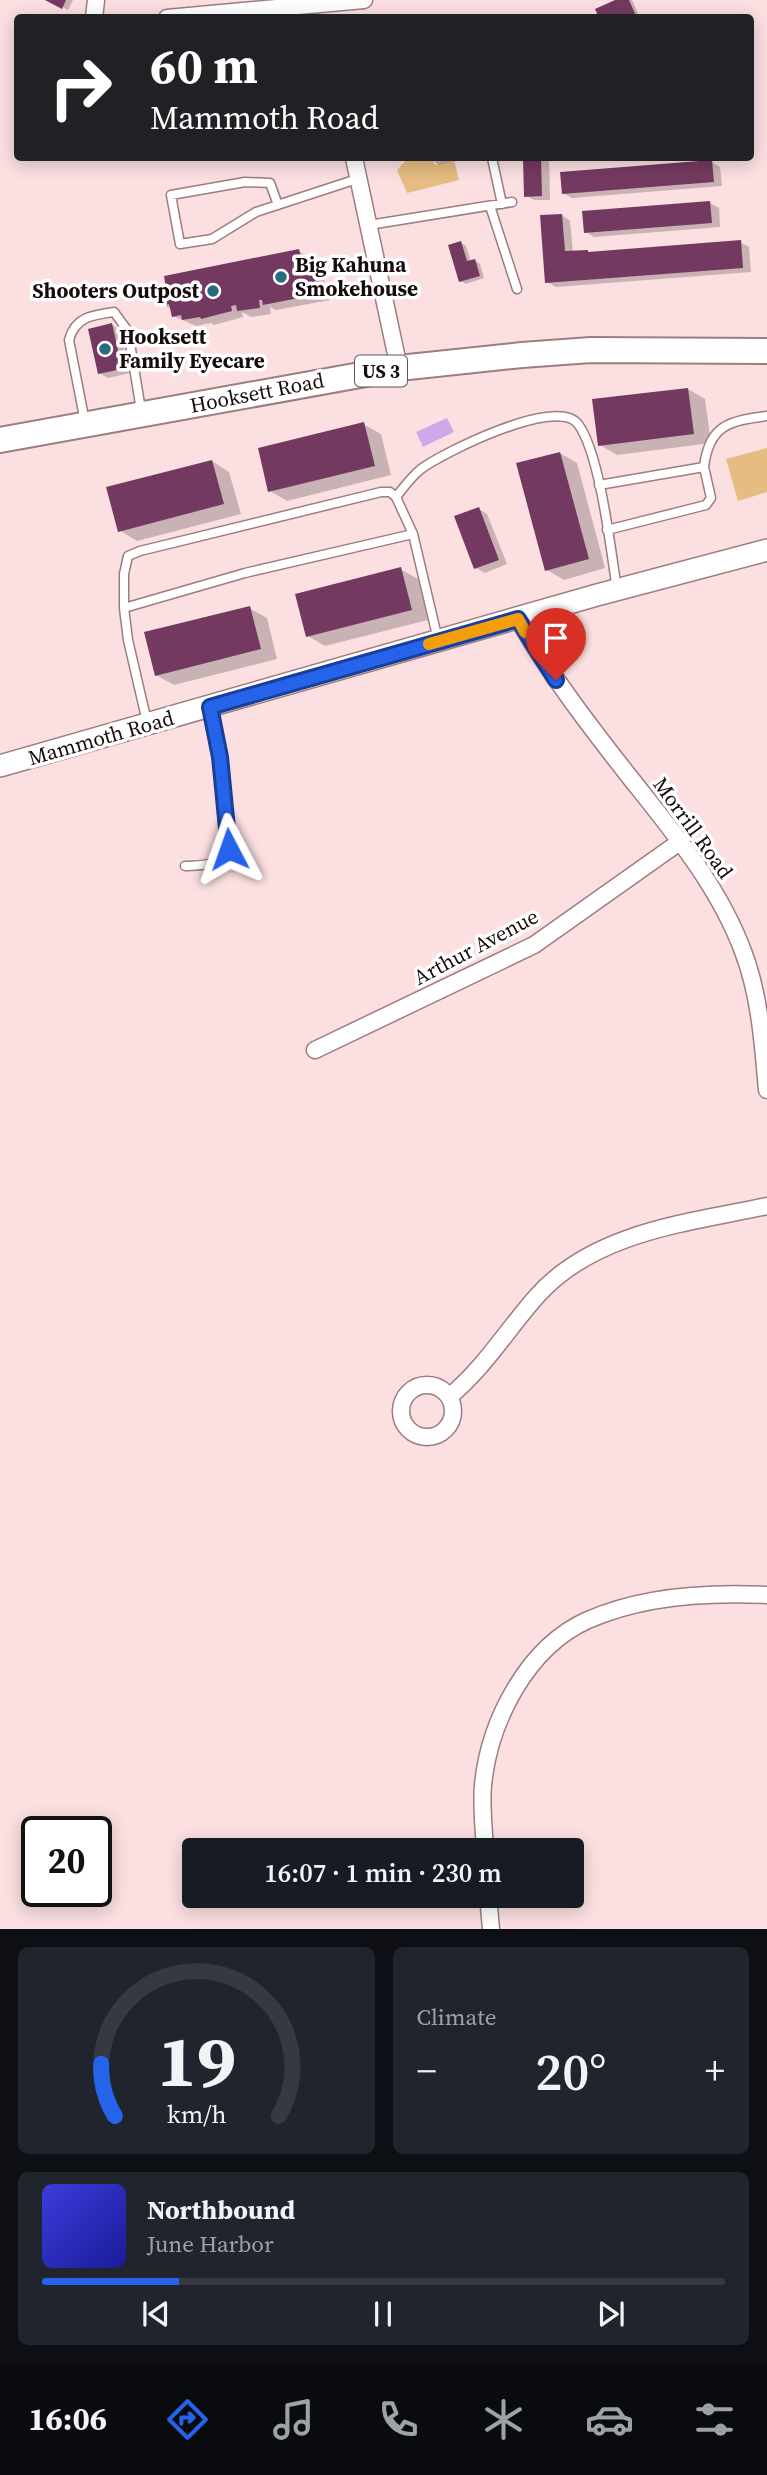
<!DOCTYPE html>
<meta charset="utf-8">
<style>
body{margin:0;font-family:"Source Serif 4",serif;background:#20242c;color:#f1f3f6;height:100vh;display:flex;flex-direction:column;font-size:26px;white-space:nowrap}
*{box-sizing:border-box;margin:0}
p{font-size:23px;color:#9ea1a6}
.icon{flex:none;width:38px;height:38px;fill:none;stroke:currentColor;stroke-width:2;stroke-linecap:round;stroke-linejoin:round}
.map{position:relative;height:1929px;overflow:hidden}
.sheet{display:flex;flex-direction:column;gap:18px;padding:18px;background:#0d0f14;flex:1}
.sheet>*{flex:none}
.top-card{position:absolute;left:14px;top:14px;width:740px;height:147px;border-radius:7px;box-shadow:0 4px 18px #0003;background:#202124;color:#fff;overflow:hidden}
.speed{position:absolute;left:21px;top:1816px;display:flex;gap:14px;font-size:35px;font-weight:700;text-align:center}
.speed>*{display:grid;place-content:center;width:91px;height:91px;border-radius:50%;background:#171b24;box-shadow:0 4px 18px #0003;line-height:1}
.speed .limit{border:4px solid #111;border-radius:10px;background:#fff;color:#111}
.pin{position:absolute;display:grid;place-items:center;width:60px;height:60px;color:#fff;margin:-72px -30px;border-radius:50% 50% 50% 0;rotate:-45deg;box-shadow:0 0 7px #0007}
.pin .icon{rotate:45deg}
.me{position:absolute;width:77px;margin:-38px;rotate:356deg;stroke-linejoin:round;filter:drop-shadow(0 0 5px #0008)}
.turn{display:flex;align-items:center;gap:24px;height:147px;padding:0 21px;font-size:32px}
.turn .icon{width:91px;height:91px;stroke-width:2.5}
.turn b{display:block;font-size:49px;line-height:60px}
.big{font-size:52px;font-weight:600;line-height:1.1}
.sheet .card{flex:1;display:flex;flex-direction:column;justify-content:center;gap:10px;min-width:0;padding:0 24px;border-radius:10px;background:#20242c}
.sheet .dial{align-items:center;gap:0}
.dial svg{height:182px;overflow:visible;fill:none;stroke:#363941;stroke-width:7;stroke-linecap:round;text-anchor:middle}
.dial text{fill:#f1f3f6;stroke:none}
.song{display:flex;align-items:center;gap:21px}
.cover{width:84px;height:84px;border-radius:10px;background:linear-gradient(135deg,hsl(240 70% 55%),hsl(240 70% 35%))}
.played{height:7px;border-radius:4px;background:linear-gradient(90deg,#2563eb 20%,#363941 20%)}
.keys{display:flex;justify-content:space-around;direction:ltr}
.heat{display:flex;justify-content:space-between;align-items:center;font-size:38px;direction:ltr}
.sheet .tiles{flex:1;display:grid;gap:18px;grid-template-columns:1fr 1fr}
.card:last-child{grid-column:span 2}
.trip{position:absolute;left:182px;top:1838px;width:402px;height:70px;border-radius:7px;background:#171b24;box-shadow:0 4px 18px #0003;font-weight:600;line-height:70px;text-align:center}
.tab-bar{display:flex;height:112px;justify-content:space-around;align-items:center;background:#090b0e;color:#9ea1a6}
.tab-bar .icon{width:49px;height:49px}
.tab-bar .selected{color:#2563eb}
.tab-bar b{font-size:32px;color:#f1f3f6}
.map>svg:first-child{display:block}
.green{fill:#e5bc81}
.water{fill:#cea9e9}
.shadow{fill:#0003}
.building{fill:#743960}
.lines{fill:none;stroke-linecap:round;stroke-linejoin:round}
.service-casing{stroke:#9d7d7f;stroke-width:11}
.minor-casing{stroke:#9d7d7f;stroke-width:19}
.secondary-casing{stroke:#9d7d7f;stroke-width:24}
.primary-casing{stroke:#9d7d7f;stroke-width:28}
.service{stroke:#fff;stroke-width:8}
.minor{stroke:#fff;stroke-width:16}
.secondary{stroke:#fff;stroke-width:21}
.primary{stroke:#fff;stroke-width:24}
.route-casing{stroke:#184099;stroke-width:18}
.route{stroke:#2563eb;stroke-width:12}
.slow{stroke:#f59e0b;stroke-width:12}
.poi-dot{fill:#276b7c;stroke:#fff;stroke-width:2.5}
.labels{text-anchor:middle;stroke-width:7;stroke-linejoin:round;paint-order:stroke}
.shield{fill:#fff;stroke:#5d5556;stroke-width:2}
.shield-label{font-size:19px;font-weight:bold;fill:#170c0d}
.poi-label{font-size:21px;font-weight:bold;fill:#170c0d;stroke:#fff;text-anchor:start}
.street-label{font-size:21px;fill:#170c0d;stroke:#fff}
</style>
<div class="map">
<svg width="767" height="1929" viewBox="0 0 767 1929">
<rect width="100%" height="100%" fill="#fbdfe1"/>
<path class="green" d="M408 158H428L429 161 433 160 435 165 454 160 459 180 407 193 397 170Z
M767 448V492L738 501 726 459Z"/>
<path class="water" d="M447 418 454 432 423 447 416 432Z"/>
<path class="shadow" d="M49 0H73L68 10Z
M619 0H632L640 18H601Z
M430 158H453L454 160 439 165Z
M524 158H549L550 200H534L525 195Z
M712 162 720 167 722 186 572 198 563 193Z
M710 203 719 208 720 227 594 237 586 232Z
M562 215 570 221 573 252 587 251 591 253 740 242 749 247 751 272 556 287 547 282Z
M461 243 466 246 471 262 475 260 480 264 484 278 466 284 461 281Z
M299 251 320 266 330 300 276 310 270 307 271 314 251 317 242 312 243 317 214 325 211 323 196 326 173 316 172 309 164 305Z
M112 325 120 330 130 373 108 378 99 373Z
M688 389 705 399 711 443 617 455 600 445Z
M363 424 381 434 391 475 287 501 270 491Z
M560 453 577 463 605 568 564 580 547 570Z
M212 461 229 472 241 514 137 541 119 530Z
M479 509 487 514 507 564 485 573 476 568Z
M400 569 418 579 428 620 325 646 308 636Z
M249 608 267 618 277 659 174 685 156 675Z"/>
<path class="building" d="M45 0H66L62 9Z
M615 0H629L637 18H599L595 9Z
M523 158H541L542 196 524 197Z
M712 160 714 182 562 194 560 172Z
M710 201 712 223 584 233 582 211Z
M562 214 565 251 588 250V252L741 240 743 268 545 283 540 215Z
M461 241 467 261 475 259 480 276 459 282 448 245Z
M299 249 301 258 308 257 319 294 263 305 262 300H259L260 308 237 311 236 305 231 306 232 311 201 319 200 317 182 320 181 315 172 317 169 304 162 306 159 290 166 289 164 276Z
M112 323 122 369 98 374 88 329Z
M688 388 694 434 598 446 592 399Z
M364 422 375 466 268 492 258 448Z
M560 452 589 559 545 571 516 463Z
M212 460 224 504 118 532 106 487Z
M479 507 499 560 474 569 454 516Z
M401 567 412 610 306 637 295 594Z
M250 606 261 649 155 676 144 632Z"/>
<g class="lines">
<defs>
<path id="service" d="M492 158 502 204
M278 205 270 183 245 182 171 195 180 244 212 239 256 212 357 179
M490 206 517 289
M369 225 512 202
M85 422 69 340C75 317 92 315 114 312L128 331 141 410
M704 467C709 425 729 421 767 416
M599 485 704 467 711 498 706 505 607 530
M396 497 390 492H381L140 551 128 556 124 574V608L245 573 413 534
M124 608 128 640 147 722
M438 640 413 534 396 497C404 487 411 477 421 469 444 452 557 396 578 424 600 453 611 551 617 590
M185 866C205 865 216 867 229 849L220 757 210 707"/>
<path id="minor" d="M94 18 96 0
M167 18 364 0
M354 158 399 368
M518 619C551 676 591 728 632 780 675 834 720 888 744 954 760 997 763 1045 767 1090
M315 1050 534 945 681 841
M401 1411a26 26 0 1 1 52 0a26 26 0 1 1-52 0Z
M449 1397C485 1367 506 1331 537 1296 594 1232 687 1223 767 1206
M485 1850C484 1829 481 1806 483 1785 489 1722 527 1647 588 1620 642 1596 708 1592 767 1595
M488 1895 491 1929"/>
<path id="secondary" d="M0 766 597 595 767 550"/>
<path id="primary" d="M0 440 399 368 522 355 591 350 767 351"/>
</defs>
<use href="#service" class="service-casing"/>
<use href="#minor" class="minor-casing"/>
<use href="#secondary" class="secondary-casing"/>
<use href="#primary" class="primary-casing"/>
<use href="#service" class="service"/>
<use href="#minor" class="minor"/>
<use href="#secondary" class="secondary"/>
<use href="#primary" class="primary"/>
</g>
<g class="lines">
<defs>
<path id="route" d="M229 849 220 757 210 707 518 619 556 680"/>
</defs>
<use href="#route" class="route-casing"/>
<use href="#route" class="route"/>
<path class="slow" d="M429 644 518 619 525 632"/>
</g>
<g class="poi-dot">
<circle cx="281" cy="277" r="7"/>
<circle cx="213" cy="291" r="7"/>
<circle cx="105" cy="349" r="7"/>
</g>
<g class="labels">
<rect class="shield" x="355" y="355.5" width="52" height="31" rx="5"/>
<g class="shield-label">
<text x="381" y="378">US 3</text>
</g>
<g class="poi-label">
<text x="295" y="272">Big Kahuna<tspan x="295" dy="24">Smokehouse</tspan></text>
<text x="199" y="298" text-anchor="end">Shooters Outpost</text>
<text x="119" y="344">Hooksett<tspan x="119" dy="24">Family Eyecare</tspan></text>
</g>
<g class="street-label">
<text transform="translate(257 393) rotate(-11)" y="7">Hooksett Road</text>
<text transform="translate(101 738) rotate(-16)" y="7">Mammoth Road</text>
<text transform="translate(693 828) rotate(54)" y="7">Morrill Road</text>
<text transform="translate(476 947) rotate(-28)" y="7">Arthur Avenue</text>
</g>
</g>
</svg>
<div class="speed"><div class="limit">20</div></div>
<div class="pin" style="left:556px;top:680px;background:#d93025"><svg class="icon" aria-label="arrive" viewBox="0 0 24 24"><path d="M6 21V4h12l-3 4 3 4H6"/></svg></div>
<svg class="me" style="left:229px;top:849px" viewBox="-20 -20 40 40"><path d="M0-17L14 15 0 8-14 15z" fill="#2563eb" stroke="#fff" stroke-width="4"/></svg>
<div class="trip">16:07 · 1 min · 230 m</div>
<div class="top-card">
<div class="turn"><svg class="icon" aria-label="right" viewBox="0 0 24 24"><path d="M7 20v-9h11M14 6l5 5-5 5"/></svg><div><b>60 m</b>Mammoth Road</div></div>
</div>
</div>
<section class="sheet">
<div class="tiles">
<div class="card dial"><svg viewBox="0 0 100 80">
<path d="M14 69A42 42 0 1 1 86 69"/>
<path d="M14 69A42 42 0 0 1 8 46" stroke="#2563eb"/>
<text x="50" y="56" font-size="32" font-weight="700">19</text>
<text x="50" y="72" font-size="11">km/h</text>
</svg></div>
<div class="card"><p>Climate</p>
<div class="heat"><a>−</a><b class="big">20°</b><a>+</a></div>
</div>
<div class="card">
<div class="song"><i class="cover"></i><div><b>Northbound</b><p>June Harbor</p></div></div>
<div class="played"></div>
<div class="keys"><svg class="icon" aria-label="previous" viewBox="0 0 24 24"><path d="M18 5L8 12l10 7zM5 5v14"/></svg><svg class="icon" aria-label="pause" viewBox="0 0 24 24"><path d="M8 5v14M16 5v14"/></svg><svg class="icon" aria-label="next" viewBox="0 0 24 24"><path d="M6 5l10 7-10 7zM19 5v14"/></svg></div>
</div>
</div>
</section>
<nav class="tab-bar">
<b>16:06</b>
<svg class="icon selected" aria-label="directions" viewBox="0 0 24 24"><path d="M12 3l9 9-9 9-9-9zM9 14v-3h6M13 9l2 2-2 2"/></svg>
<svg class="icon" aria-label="music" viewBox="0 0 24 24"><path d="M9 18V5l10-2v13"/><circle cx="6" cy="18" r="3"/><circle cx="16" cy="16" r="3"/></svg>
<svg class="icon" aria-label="phone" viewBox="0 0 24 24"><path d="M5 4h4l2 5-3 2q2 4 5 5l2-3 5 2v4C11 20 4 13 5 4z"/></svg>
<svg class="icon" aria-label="climate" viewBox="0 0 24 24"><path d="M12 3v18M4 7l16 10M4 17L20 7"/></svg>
<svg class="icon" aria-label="car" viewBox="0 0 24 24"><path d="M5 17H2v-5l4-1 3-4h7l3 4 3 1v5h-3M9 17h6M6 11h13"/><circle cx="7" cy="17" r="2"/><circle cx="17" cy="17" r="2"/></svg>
<svg class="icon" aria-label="filters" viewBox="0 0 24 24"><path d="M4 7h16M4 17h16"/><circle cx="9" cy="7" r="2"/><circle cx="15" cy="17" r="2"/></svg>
</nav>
